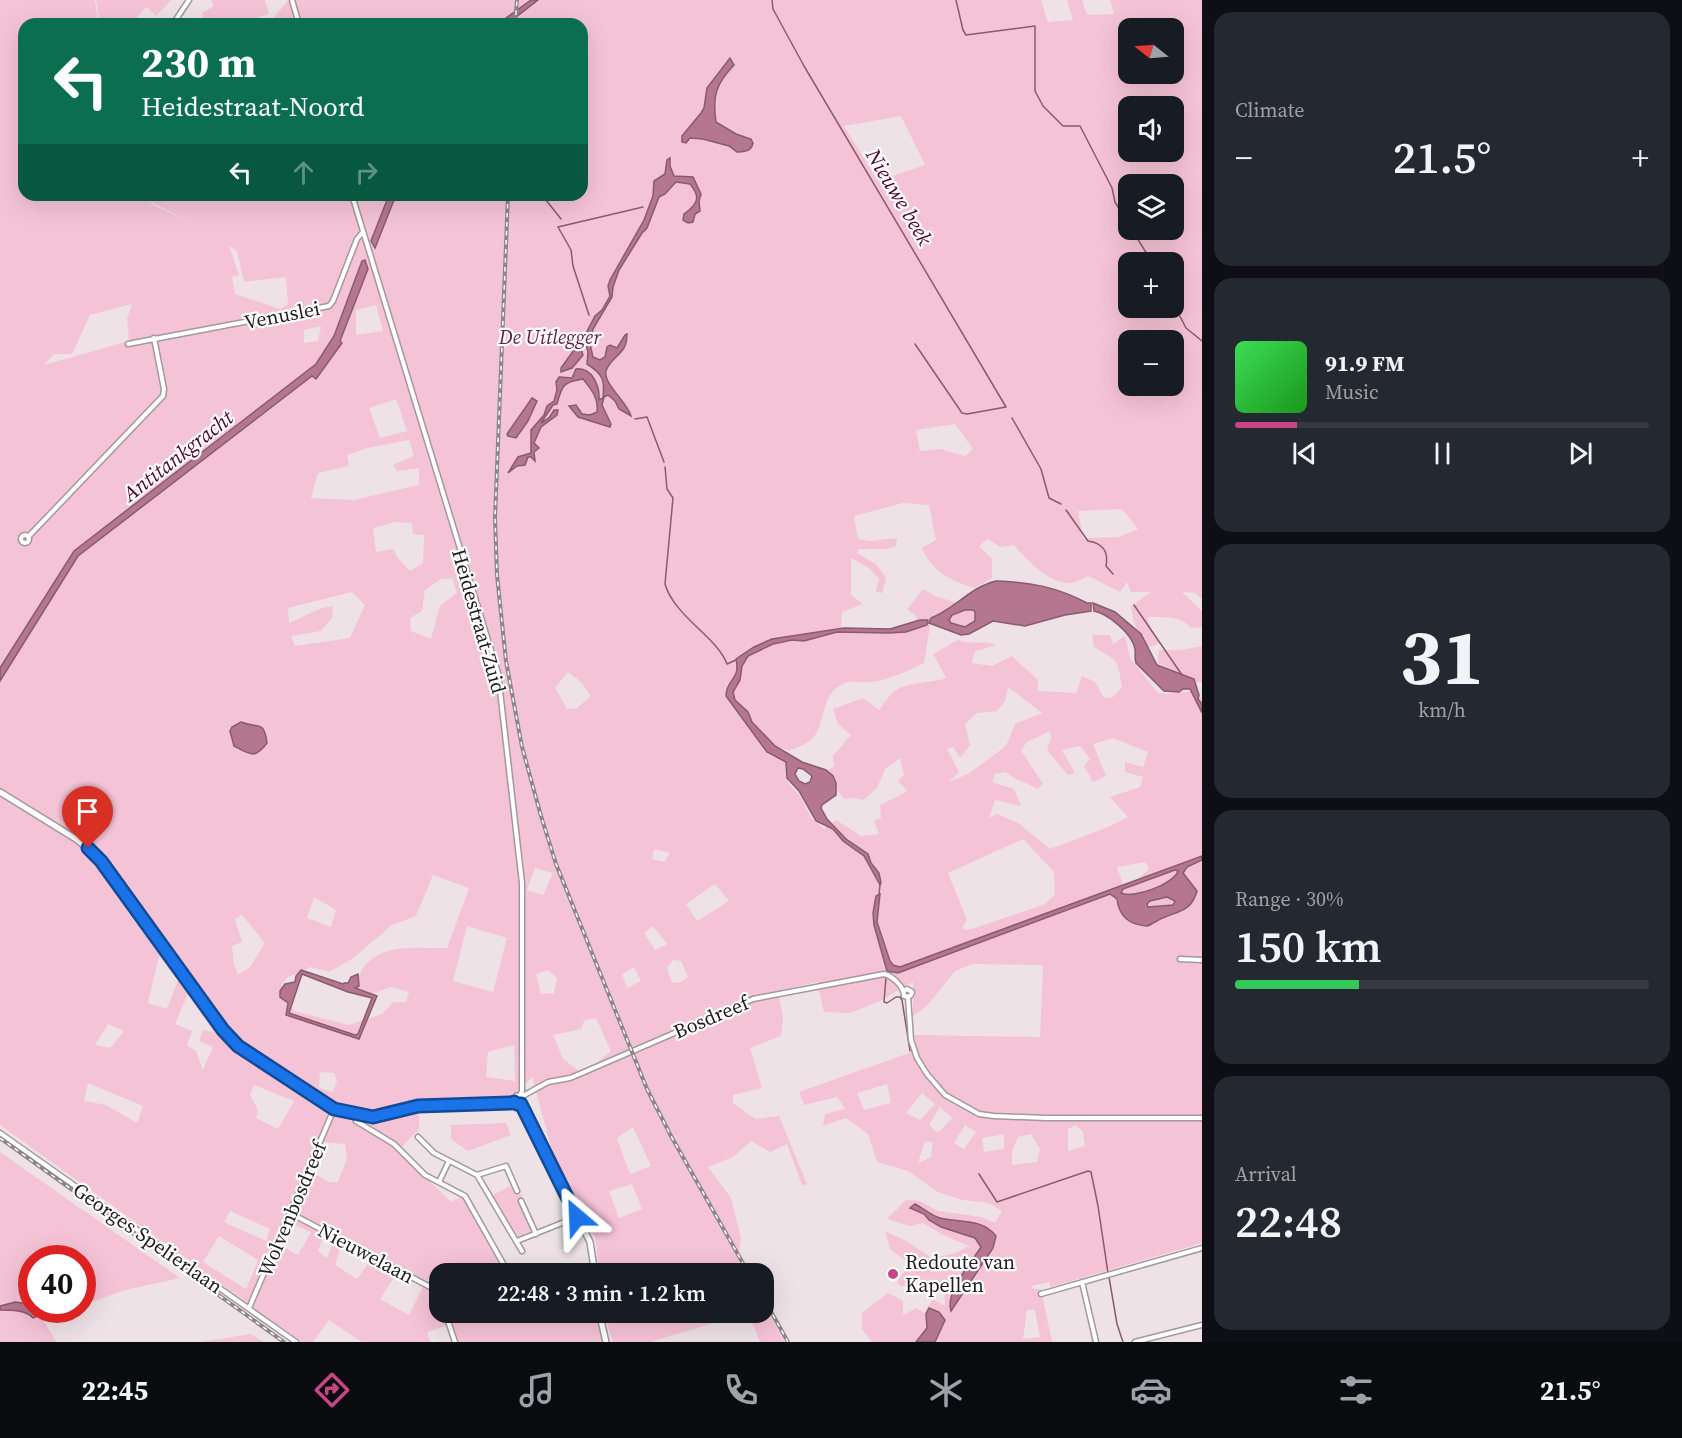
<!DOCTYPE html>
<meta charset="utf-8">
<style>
body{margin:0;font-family:"Source Serif 4",serif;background:#242831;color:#f1f3f6;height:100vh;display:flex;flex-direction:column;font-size:22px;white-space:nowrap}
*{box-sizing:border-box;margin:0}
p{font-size:20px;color:#9ea1a6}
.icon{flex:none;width:33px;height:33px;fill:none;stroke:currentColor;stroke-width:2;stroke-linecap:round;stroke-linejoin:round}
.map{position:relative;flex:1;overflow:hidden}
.drawer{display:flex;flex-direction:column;gap:12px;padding:12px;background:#0d0f14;width:480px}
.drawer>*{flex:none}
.top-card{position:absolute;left:18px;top:18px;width:570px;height:183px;border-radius:18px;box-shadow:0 6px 24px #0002;background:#0b6e4f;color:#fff;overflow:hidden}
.needle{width:39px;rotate:287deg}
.buttons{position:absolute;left:1118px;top:18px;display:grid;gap:12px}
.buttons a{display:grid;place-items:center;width:66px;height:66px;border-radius:12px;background:#171b24;box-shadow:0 6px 24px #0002;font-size:30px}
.speed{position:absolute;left:18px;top:1245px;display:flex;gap:12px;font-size:30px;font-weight:700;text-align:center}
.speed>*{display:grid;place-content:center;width:78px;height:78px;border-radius:50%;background:#171b24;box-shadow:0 6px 24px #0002;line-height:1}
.speed .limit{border:9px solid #d22;background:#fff;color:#111}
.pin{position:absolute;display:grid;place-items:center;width:51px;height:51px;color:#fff;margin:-62px -26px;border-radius:50% 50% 50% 0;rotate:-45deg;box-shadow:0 0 6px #0007}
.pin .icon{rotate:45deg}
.me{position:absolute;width:66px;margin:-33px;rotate:334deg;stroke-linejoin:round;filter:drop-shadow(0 0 4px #0008)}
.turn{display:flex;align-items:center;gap:21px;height:126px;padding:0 24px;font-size:27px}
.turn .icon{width:78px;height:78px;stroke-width:2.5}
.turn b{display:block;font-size:42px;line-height:51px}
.lanes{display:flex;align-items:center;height:57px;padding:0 24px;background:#0003;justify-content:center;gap:30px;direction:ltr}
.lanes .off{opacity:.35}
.big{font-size:45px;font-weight:600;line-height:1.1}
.drawer .card{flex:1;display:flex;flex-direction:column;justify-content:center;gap:9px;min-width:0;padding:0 21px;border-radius:18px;background:#242831}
.drawer .dial{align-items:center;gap:0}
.dial b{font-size:78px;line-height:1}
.song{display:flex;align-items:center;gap:18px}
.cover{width:72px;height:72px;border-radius:9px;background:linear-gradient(135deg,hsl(130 70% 55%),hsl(120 70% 35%))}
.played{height:6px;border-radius:3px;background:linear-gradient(90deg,#ca4485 15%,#363941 15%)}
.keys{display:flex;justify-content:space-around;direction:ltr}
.heat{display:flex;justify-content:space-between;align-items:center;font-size:33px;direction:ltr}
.charge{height:9px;border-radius:4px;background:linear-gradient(90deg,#34c759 30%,#363941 0)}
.trip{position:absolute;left:429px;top:1263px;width:345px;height:60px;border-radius:18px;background:#171b24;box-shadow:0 6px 24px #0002;font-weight:600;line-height:60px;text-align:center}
.tab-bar{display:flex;height:96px;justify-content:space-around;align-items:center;background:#090b0e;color:#9ea1a6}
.tab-bar .icon{width:42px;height:42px}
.tab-bar .current{color:#ca4485}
.tab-bar b{font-size:27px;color:#f1f3f6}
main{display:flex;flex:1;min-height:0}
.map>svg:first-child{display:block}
.green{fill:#f5c3d6;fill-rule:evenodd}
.water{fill:#b5768f;stroke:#885b6d;stroke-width:1.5;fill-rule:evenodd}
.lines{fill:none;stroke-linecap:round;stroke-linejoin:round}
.stream{stroke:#885b6d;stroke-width:1.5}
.minor-casing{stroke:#a3989c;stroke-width:7}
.tertiary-casing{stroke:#a3989c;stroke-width:8}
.minor{stroke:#fff;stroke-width:4}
.tertiary{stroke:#fff;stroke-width:5}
.rail-casing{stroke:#8d8588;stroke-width:4}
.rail{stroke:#fff;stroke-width:1.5;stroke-dasharray:4.5;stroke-linecap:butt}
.route-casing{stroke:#114b97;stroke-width:15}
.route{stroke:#1a73e8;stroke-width:10}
.poi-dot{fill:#ca4485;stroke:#fff;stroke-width:2}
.labels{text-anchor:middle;stroke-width:4.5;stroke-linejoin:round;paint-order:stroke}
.street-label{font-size:20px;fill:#201c1e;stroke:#fff}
.park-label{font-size:20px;font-style:italic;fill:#681b41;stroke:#fff}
.poi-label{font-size:20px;fill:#201c1e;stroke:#fff;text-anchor:start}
.water-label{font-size:21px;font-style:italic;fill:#50012e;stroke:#fff}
</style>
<main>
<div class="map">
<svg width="1202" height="1342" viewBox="0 0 1202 1342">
<rect width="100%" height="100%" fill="#eee2e6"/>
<path class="green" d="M0 0H95L98 24H24V195H147L153 205 188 221 153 203 148 195H582V24H269L288 0H1041L1048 22 1073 20 1067 0H1082L1087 15 1114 14 1110 0H1202V599L1195 593 1182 592 1202 611V627L1191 628C1181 615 1162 617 1147 617L1152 630 1160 643 1149 647C1138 635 1133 623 1131 606L1151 592H1131L1127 582 1120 592 1089 576C1082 579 1073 584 1067 583 1046 581 1027 559 1014 545L1000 547 988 539 979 546 992 559V578L975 588C951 581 932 572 922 548L936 540 929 505 903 503 854 516 858 539 870 541 897 538 896 546 887 549H859L857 553 876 564 886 578 882 593 876 592 879 579 869 568 851 558V595L863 604 842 612 841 629 895 628 912 626 917 617 907 609 923 589 935 596 957 603 948 611 931 619 924 663C908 671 890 679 872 682 864 684 852 680 845 683 817 695 828 726 810 741 804 745 795 748 789 751L766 742 768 754 788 764V783L801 797 811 818 824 829 836 820 861 836 879 834 874 821 881 818 880 805 908 791 898 781 904 775 900 758 885 769 877 788 864 800 853 798 844 799 835 787 828 771 834 766 833 756 851 735 838 724 833 709 863 698 879 710C884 704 889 695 895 691 909 681 930 684 946 678L933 654 958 640C972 645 984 640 997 645L975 651 972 663 992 666 1012 656 1038 680V691L1076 693 1082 676 1095 682 1104 698 1113 697 1122 687C1117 658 1119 662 1094 647L1092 635H1110L1113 644 1125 636 1130 658 1158 693 1167 694 1193 691 1202 698V1243L1050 1287 1049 1282 1032 1286 1033 1289H1041L1052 1342H872L862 1329V1313L888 1293 903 1301V1315L917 1308 924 1313 933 1299 945 1306 944 1290 924 1288 919 1277 902 1287 897 1283 909 1263 890 1249 885 1231 908 1242 932 1258 956 1253 969 1246 943 1235 923 1223 910 1226 887 1219 906 1200 920 1201 938 1211 982 1217 995 1223 1002 1211 989 1203 963 1200 938 1192 908 1171 877 1162 868 1134 846 1118 823 1126 825 1114 845 1109 837 1097 804 1105 799 1092 912 1052 913 1035 1040 1037 1043 965 973 964 955 971 926 1007 913 1016V982L880 1001 850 1013 824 1012 817 982 778 991 783 1019 781 1036 750 1048 762 1088 733 1095V1103L755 1119 779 1116 807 1184 802 1185 787 1144 770 1152 751 1141 733 1157 708 1167 731 1198 741 1238 738 1258 746 1273H600L595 1237 559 1176 532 1077 511 1100 419 1107V1129L401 1148 390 1139 389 1142 451 1202 462 1196 504 1273 440 1274V1312L446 1313 449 1325 427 1332 430 1342H362L329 1320 313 1342H302L0 1125ZM1128 28H1173V74H1128ZM1128 106H1173V152H1128ZM901 116 925 165 878 181 844 126ZM1128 184H1173V230H1128ZM229 246 237 251 244 282 286 277 288 304 280 309 235 294 232 277 239 275ZM1128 262H1173V308H1128ZM132 304 127 319 129 341 44 365 54 354H72L90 315ZM376 305 383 331 356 335V310ZM321 326 318 341 304 343V330ZM1128 340H1173V386H1128ZM396 399 407 431 380 438 369 408ZM955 424 973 449 965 456 940 449 920 451 916 430ZM409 440 414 456 393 465 397 471 419 468V485L354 500 311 498 318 473 349 466 347 455 367 448ZM1122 509 1138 529 1119 537 1083 538 1078 511ZM396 522 412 523 413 534 424 535 423 563 410 571 397 557 393 549 376 552 373 528ZM452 578 457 593 440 606 431 639 411 631 410 618 422 611 425 590 441 579ZM352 592 365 605 350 638 295 646 291 636 321 631 332 618 333 606 322 608 289 623 288 608ZM568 672 581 682 591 696 577 708 567 709 555 688ZM1008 687 1042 713 1015 724 1006 746 968 774 949 782 959 772 947 749 953 747 960 758 970 745 965 724 977 713 997 711 1005 701ZM238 723 250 724 265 729 267 740 258 752 252 755 233 745 232 739ZM1050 731 1051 738 1047 750 1068 775 1075 773 1062 750 1080 746 1090 759 1084 766 1093 782 1106 776 1093 744 1113 738 1148 752 1143 767 1125 762V772L1143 777 1140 787 1110 797 1128 817 1106 828 1050 849 1018 823 997 814 989 818 995 800 1021 806 1014 789 992 782 995 774 1006 772C1015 781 1027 782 1037 789L1043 784 1021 750 1027 742ZM1023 839 1054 872 1055 894 1045 904 975 928 965 930 962 928 967 920 948 873ZM654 849 670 853 664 862 652 859ZM1145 862 1149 869 1139 878 1124 887 1117 867ZM535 868 553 873 543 895 527 890ZM433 875 469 888 447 948C419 949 380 941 362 970 359 975 358 982 356 988L368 995 391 987 409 992 406 1002H393L382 1014 349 1025 294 1011 281 985 288 977 311 967 329 972 352 959 392 925 416 916ZM715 884 729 901 697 921 686 904ZM314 897 336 910 331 927 307 918ZM242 915 265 943 250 967 238 975 234 964 232 946 242 942 235 919ZM467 926 507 938 493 992 453 981ZM653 926 667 944 655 950 644 933ZM159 956 178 980 167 1009 148 1003ZM673 960 681 961 688 977 680 982 672 983 667 968ZM634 967 641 981 627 988 622 974ZM548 970 557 978 554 993 541 994 536 974ZM188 994 214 1032 203 1030 199 1041 213 1047 203 1070 196 1051 187 1045 192 1031 175 1024ZM596 1018 611 1051 594 1065 579 1071 563 1059 553 1035 581 1029 585 1020ZM108 1024 124 1031 110 1048 95 1045ZM514 1045 515 1081 486 1077 488 1052ZM320 1072 334 1073 337 1081 333 1092 319 1088ZM88 1083 143 1106 137 1123 106 1105 84 1101ZM887 1084 891 1103 864 1110 857 1093ZM254 1085 294 1101 278 1129 256 1118 258 1110 250 1095ZM922 1093 935 1104 920 1120 906 1113ZM940 1107 952 1118 938 1133 929 1125ZM965 1125 976 1132 964 1149 954 1143ZM1076 1125 1083 1132 1085 1146 1068 1151V1129ZM633 1127 651 1166 630 1174 617 1138ZM1004 1134V1149L984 1152 982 1138ZM1031 1134 1040 1149 1037 1162 1012 1165V1151L1018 1137ZM925 1141 933 1142 931 1157 918 1163ZM324 1142 345 1144 347 1159 338 1182H329L311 1172ZM632 1184 642 1209 619 1218 609 1191ZM230 1211 270 1229 266 1241 224 1222ZM292 1224 311 1232 298 1255 282 1246ZM325 1233 335 1237 327 1258 318 1251ZM219 1236 258 1260 246 1289 203 1262ZM342 1242 372 1258 357 1279 335 1265ZM399 1270 424 1285 409 1315 380 1299ZM1027 1310H1035L1040 1337 1023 1339Z
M96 0H171L156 16 147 7 130 24H100Z
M211 0H265L269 14 251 20 252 24H203L202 13 214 6Z
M965 610H973L975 612V621L965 627 951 623 949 620 952 615Z
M1202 646V682H1196L1158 663 1159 650H1182Z
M506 1123 511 1135 468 1151 451 1139V1125Z
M0 1152 180 1278 125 1290 83 1305 82 1258H32V1310H70L43 1319 56 1342H0Z
M510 1186 515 1196 521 1194 523 1197 518 1200 531 1231 518 1237 493 1195Z
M764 1303 785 1342H760L748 1313 764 1312Z
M489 1312 596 1313 602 1342H458L452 1323Z
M604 1313V1312L747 1313 650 1342H613Z
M251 1334 264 1342H201Z"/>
<path class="water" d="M531 0H538L507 24H498Z
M730 58 734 65C716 84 712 96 716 122L736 134 751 139 753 143C751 152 745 151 737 152L729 146 703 139 690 138 686 143 682 142V136L701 113 704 108 707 88Z
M670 158V166L674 176 693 177 701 194 699 201 700 211 695 214 693 222 688 223 683 220 684 214C698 204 701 197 690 184L676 182 665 194 659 197 647 228 642 233 619 270 613 287 612 297 593 329 590 344 593 357 600 360 605 357 607 347 610 345 617 348 625 335 627 334C627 339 626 344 624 348 619 356 608 362 606 371 603 384 628 403 631 416L619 409 615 401 608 395 604 397 602 405 611 424 610 427 578 417 569 406 576 405 582 414 590 415 597 412C599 398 591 389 583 379 564 382 562 384 557 404L553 405 541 423 549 418 554 410H558L557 415 541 427 534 443 539 448 534 452 535 461 531 457H528L525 465 517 466 508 473 518 457 531 453V430L544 415 547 406 554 401 557 390 556 382 559 377 572 378 576 369C592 367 600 386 599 400L603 398C605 380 603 374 587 364L588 352 584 337 595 316 602 310 610 296 608 286 610 280 644 220 653 196 654 181 665 174 667 160Z
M389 195H396L375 248 371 241Z
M365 260 368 269 340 341 342 343 316 379 312 376 78 556 0 681V668L74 551 316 364 334 336 362 261Z
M579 343 583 355 572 368 561 372V368Z
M532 398 537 401 528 421 516 438 508 436 507 434Z
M996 581C1030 582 1057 587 1087 603H1091V611L1065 615 1025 626 993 621 969 634 961 635 929 623 931 618C955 609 970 587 996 581ZM965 610H973L975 612V621L965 627 951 623 949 620 952 615Z
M1093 603 1115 612 1141 634 1157 665 1194 679 1199 695 1198 699 1202 704V713L1190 689H1183L1179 692 1164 691 1136 663C1134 657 1136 653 1135 649 1132 633 1108 614 1094 611Z
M920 620H928L927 625 906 632 889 633 837 632 804 641 792 640 773 644 748 656 742 666 740 680 733 692 735 700 748 712 752 722 775 746 802 762 826 770 833 776 836 783V795L822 805 821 808 827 819 846 839 868 854 871 863 879 873 881 883 880 885 864 856 843 841 833 829 816 821 799 791 787 778 786 762 767 752 726 696C726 679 741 680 736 659L754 647 772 639 844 628 890 629ZM798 768 803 769 812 776 810 782 805 784 799 781 795 774Z
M241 722C258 729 264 719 267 743 254 760 250 754 234 746L230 731 232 727Z
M1202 856V860L1187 867 1183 873 1197 891C1192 910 1180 911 1165 917 1159 919 1153 924 1147 926 1130 925 1119 917 1117 899L1110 894 898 973 887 971 874 925 873 913 876 896 880 894 877 922 890 961 893 965 900 967ZM1175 870 1178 871C1174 884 1133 899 1121 893L1123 889ZM1167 897 1175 901 1173 905 1148 907 1147 904 1150 901Z
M301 970 343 984 344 983H348L351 977 358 974 359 986 355 988 377 996 359 1039 286 1015 288 1003 280 997V991L285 984 295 982 296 976ZM302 974 348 992 372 998 358 1034 355 1035 289 1013Z
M915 1204C923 1208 932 1216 940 1218 961 1223 982 1218 996 1236L993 1248 951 1311C945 1292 971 1263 981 1247L975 1238 941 1227 929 1220 924 1214 910 1208Z
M15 1302 30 1304 32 1310H39L36 1317 33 1318C26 1310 11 1310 0 1310V1306Z
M929 1308 939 1312 945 1320 935 1342H916L927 1328 926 1314Z"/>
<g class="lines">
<path class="stream" d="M772 0 773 9 804 66 1006 407 967 414 962 413 915 344
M956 0 963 30 966 35 1035 26V91L1043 106 1063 126H1080L1112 188 1115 202 1128 224
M542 195 561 219
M1132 230 1152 262
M1173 303 1186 328 1202 341
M589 315 573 266 571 250 558 227 643 207
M1012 418 1041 469 1049 498 1061 504
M635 419 647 417 664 462
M665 467 667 489 673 498 665 584C674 616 718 638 727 664L736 660
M1066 510 1088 541C1102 543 1109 551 1106 566L1113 574
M1134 605 1182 675
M879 894 880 885
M886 977 884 1002 887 1003 896 997H900L902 1000 910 1051
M979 1174 997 1202 1088 1171 1091 1172 1098 1206 1108 1273
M1109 1277 1117 1324 1123 1342"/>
<defs>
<path id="minor" d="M292 0 299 24
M173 24 189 0
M352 195 498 673 522 883V1091L520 1096
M128 344 329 306 333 301 357 239 363 232
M21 539a4 4 0 1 1 8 0a4 4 0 1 1-8 0Z
M28 537 163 396 164 389 154 338
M1180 959 1202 960
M904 991 907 989 912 992 911 995 908 997
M521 1097 548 1082 570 1078 582 1073 753 999 884 974C893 976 904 987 904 996L908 997 911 1040 917 1058 927 1074 945 1095 979 1114 994 1116 1046 1118H1202
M356 1121 394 1144 425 1175 465 1196 509 1274
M0 1133 296 1342
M418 1137 434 1153 477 1175 522 1251
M477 1175 506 1166 517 1191
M439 1182 449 1161
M521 1201 536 1234
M290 1213 432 1288 440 1296
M517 1241 577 1217
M1082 1282 1096 1342
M1041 1294 1202 1248
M249 1308 334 1109
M445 1312 455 1342
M1135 1342 1202 1325"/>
<path id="tertiary" d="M0 792 76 839 97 856 230 1040 334 1109 370 1118 418 1106 514 1102 517 1104H521
M514 1102 517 1096 522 1099 521 1104 590 1242 595 1274
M599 1312 606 1342"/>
</defs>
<use href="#minor" class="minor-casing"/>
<use href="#tertiary" class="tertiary-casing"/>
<use href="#minor" class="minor"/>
<use href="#tertiary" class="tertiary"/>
<defs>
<path id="rail" d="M515 24 517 0
M508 195 495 518 497 575 506 661 522 747 541 816 556 864 647 1089 671 1136 749 1274
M0 1138 284 1342
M764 1299 788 1342"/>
</defs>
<use href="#rail" class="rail-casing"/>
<use href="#rail" class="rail"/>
</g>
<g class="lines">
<defs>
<path id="route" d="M88 848 101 861 223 1030 238 1046 334 1109 373 1117 418 1106 511 1103 514 1102 517 1104H521L577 1217"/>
</defs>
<use href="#route" class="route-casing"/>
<use href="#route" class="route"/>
</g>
<circle class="poi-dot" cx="893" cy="1274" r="6"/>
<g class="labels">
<g class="street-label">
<text transform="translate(282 315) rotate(-11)" y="7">Venuslei</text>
<text transform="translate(479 621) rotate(74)" y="7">Heidestraat-Zuid</text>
<text transform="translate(711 1017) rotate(-23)" y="7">Bosdreef</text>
<text transform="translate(292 1209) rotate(-67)" y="7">Wolvenbosdreef</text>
<text transform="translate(148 1238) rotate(35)" y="7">Georges Spelierlaan</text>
<text transform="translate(366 1253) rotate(28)" y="7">Nieuwelaan</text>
</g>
<g class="park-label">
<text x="550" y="344">De Uitlegger</text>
</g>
<g class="poi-label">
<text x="905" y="1269">Redoute van<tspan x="905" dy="23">Kapellen</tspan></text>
</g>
<g class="water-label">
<text transform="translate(899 197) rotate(59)" y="7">Nieuwe beek</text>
<text transform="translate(178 456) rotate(-38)" y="7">Antitankgracht</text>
</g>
</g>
</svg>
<div class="buttons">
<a><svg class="needle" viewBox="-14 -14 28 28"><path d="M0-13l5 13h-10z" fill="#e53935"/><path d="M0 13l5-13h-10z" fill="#9ea1a6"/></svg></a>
<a><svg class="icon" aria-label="sound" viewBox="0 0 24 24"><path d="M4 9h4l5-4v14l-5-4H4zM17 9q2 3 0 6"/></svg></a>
<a><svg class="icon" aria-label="layers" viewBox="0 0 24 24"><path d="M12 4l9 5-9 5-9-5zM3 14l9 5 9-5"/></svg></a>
<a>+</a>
<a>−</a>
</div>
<div class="speed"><div class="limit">40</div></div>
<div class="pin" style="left:88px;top:848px;background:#d93025"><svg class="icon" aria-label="arrive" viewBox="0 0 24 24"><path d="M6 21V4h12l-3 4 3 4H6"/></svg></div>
<svg class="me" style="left:577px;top:1217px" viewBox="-20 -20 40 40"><path d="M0-17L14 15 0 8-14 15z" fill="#1a73e8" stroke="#fff" stroke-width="4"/></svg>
<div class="trip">22:48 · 3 min · 1.2 km</div>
<div class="top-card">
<div class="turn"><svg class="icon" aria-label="left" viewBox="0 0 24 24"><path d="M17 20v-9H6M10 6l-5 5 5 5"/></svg><div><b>230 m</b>Heidestraat-Noord</div></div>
<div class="lanes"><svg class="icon" aria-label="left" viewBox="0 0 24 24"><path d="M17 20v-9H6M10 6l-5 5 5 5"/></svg><svg class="icon off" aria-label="ahead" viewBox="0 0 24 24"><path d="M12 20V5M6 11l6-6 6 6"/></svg><svg class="icon off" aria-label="right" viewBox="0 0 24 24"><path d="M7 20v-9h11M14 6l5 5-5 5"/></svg></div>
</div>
</div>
<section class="drawer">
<div class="card"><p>Climate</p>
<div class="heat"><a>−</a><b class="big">21.5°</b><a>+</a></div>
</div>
<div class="card">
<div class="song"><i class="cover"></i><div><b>91.9 FM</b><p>Music</p></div></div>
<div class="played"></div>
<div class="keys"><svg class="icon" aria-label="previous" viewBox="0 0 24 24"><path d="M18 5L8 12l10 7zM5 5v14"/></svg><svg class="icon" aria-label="pause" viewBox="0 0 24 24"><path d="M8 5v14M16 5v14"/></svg><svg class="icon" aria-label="next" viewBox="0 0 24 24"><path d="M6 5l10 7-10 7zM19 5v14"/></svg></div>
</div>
<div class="card dial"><b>31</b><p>km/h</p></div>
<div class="card"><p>Range · 30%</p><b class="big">150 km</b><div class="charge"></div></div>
<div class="card"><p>Arrival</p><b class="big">22:48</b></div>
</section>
</main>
<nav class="tab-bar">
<b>22:45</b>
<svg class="icon current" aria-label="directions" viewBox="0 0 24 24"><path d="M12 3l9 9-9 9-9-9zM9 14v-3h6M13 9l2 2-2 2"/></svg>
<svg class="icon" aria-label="music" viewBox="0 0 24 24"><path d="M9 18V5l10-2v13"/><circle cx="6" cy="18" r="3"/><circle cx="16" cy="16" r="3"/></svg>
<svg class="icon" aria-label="phone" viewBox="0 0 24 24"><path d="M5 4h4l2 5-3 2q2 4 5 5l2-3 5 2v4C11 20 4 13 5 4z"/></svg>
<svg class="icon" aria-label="climate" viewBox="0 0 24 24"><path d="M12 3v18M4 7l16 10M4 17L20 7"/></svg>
<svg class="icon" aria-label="car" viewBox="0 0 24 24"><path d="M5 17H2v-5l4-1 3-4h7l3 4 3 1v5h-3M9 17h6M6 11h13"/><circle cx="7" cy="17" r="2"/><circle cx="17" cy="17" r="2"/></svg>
<svg class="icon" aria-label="filters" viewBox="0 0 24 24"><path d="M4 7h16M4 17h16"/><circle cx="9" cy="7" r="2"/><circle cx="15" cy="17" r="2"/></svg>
<b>21.5°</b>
</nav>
